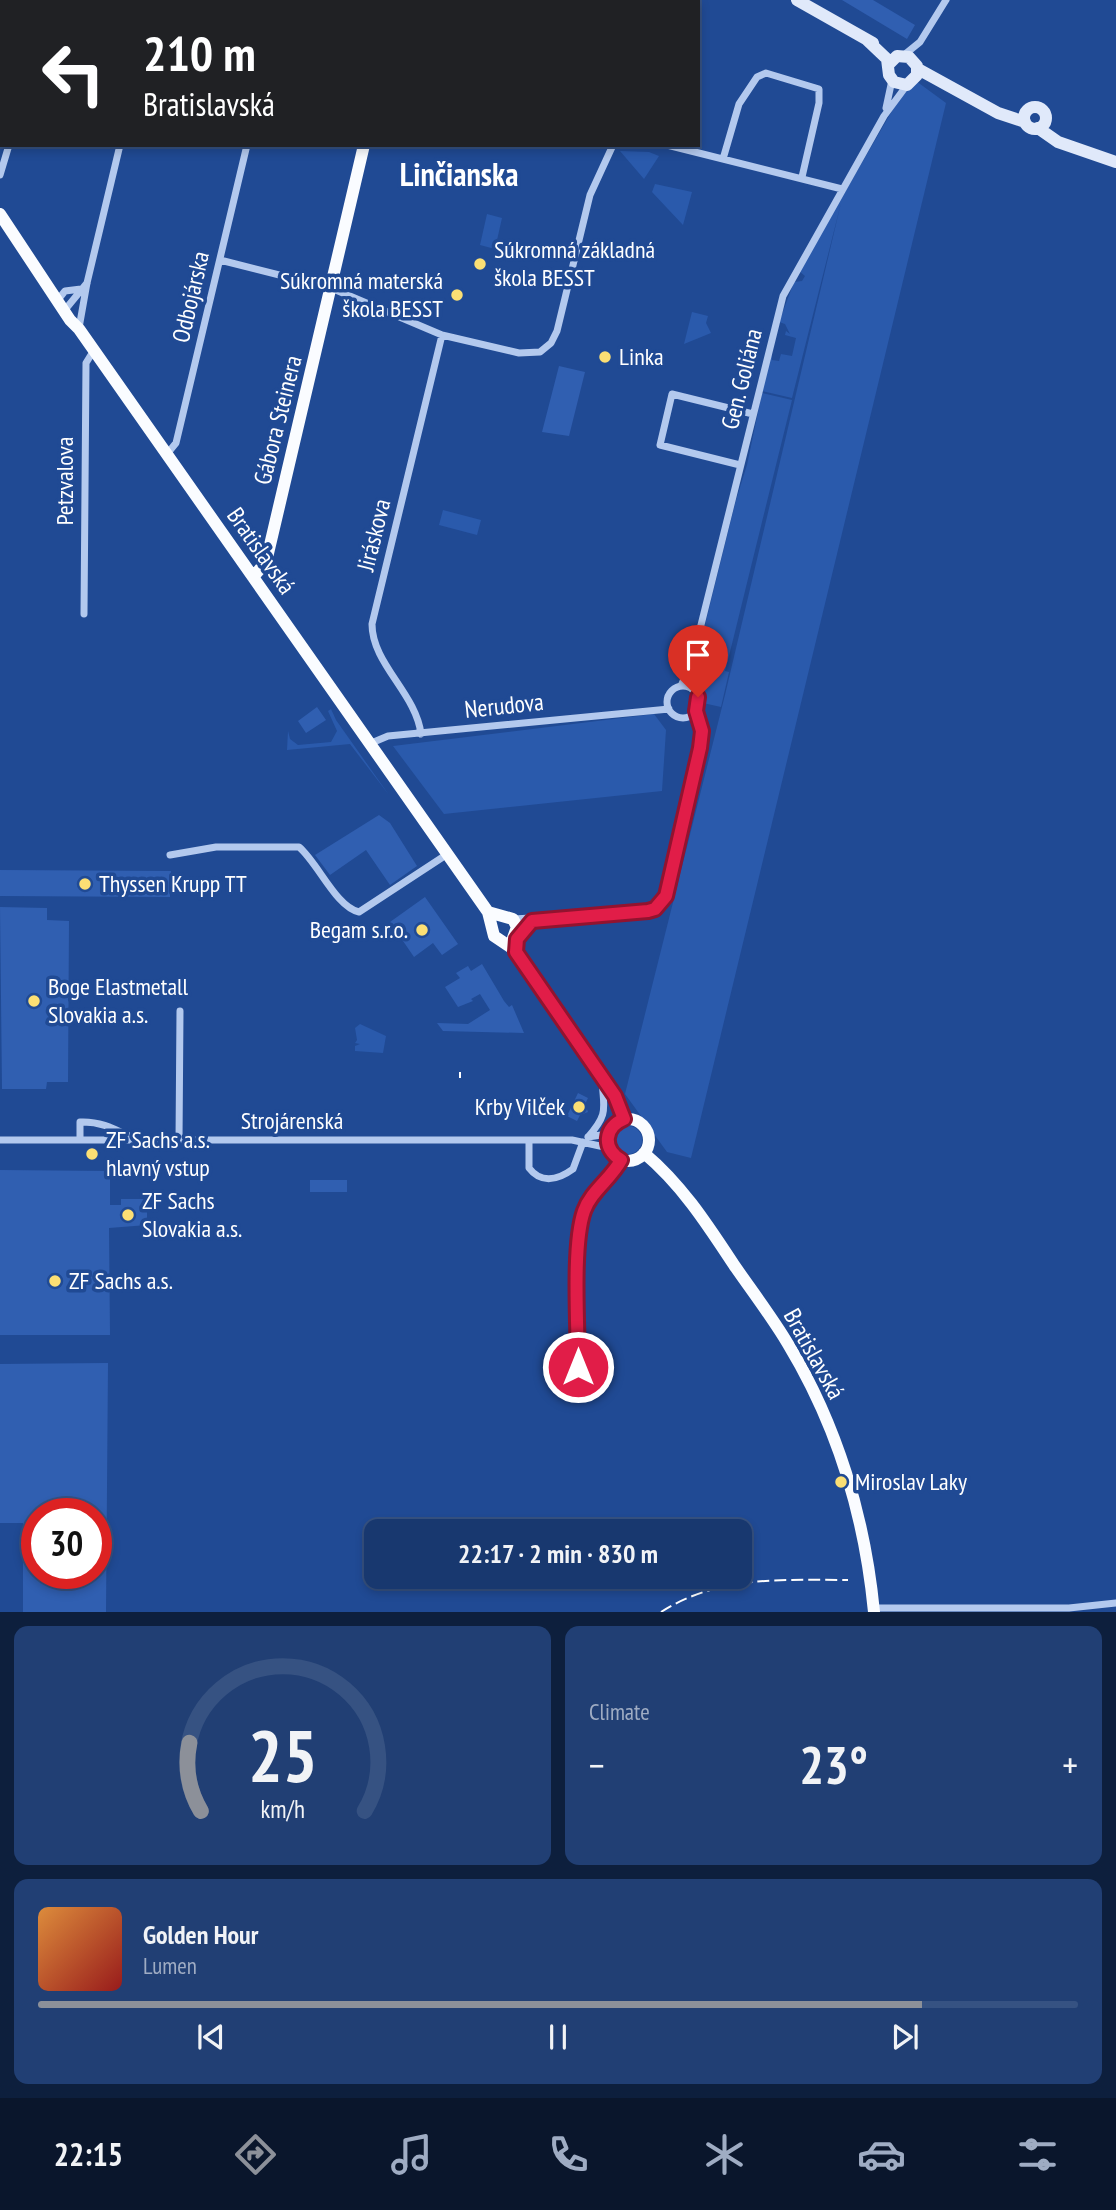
<!DOCTYPE html>
<meta charset="utf-8">
<style>
body{margin:0;font-family:"PT Sans Narrow",sans-serif;background:#213f74;color:#f1f3f6;height:100vh;display:flex;flex-direction:column;font-size:26px;white-space:nowrap}
*{box-sizing:border-box;margin:0}
p{font-size:23px;color:#9facc3}
.icon{flex:none;width:38px;height:38px;fill:none;stroke:currentColor;stroke-width:2;stroke-linecap:round;stroke-linejoin:round}
.map{position:relative;height:1612px;overflow:hidden}
.sheet{display:flex;flex-direction:column;gap:14px;padding:14px;background:#0d1f3d;flex:1}
.sheet>*{flex:none}
.hud{position:absolute;left:0px;top:0px;width:700px;height:147px;box-shadow:0 4px 10px #0003,0 0 0 2px #365282;background:#202124;color:#fff;overflow:hidden}
.speed{position:absolute;left:21px;top:1498px;display:flex;gap:14px;font-size:35px;font-weight:700;text-align:center}
.speed>*{display:grid;place-content:center;width:91px;height:91px;border-radius:50%;background:#18386f;box-shadow:0 4px 10px #0003,0 0 0 2px #365282;line-height:1}
.speed .limit{border:10px solid #d22;background:#fff;color:#111}
.pin{position:absolute;display:grid;place-items:center;width:60px;height:60px;color:#fff;margin:-72px -30px;border-radius:50% 50% 50% 0;rotate:-45deg;box-shadow:0 0 7px #0007}
.pin .icon{rotate:45deg}
.me{position:absolute;width:77px;margin:-38px;rotate:0deg;stroke-linejoin:round;filter:drop-shadow(0 0 5px #0008)}
.turn{display:flex;align-items:center;gap:24px;height:147px;padding:0 28px;font-size:32px}
.turn .icon{width:91px;height:91px;stroke-width:2.5}
.turn b{display:block;font-size:49px;line-height:60px}
.big{font-size:52px;font-weight:800;line-height:1.1}
.sheet .widget{flex:1;display:flex;flex-direction:column;justify-content:center;gap:10px;min-width:0;padding:0 24px;border-radius:14px;background:#213f74}
.sheet .dial{align-items:center;gap:0}
.dial svg{height:182px;overflow:visible;fill:none;stroke:#365282;stroke-width:7;stroke-linecap:round;text-anchor:middle}
.dial text{fill:#f1f3f6;stroke:none}
.song{display:flex;align-items:center;gap:21px}
.cover{width:84px;height:84px;border-radius:10px;background:linear-gradient(135deg,hsl(30 70% 55%),hsl(0 70% 35%))}
.played{height:7px;border-radius:4px;background:linear-gradient(90deg,#8c9099 85%,#365282 85%)}
.keys{display:flex;justify-content:space-around;direction:ltr}
.heat{display:flex;justify-content:space-between;align-items:center;font-size:38px;direction:ltr}
.sheet .tiles{flex:1;display:grid;gap:14px;grid-template-columns:1fr 1fr}
.widget:last-child{grid-column:span 2}
.trip{position:absolute;left:364px;top:1519px;width:388px;height:70px;border-radius:14px;background:#18386f;box-shadow:0 4px 10px #0003,0 0 0 2px #365282;font-weight:800;line-height:70px;text-align:center}
.menu{display:flex;height:112px;justify-content:space-around;align-items:center;background:#0a162c;color:#9facc3}
.menu .icon{width:49px;height:49px}
.menu .active{color:#8c9099}
.menu b{font-size:32px;color:#f1f3f6}
.map>svg:first-child{display:block}
.green{fill:#2a5aac}
.building{fill:#305fb1;fill-rule:evenodd}
.lines{fill:none;stroke-linecap:round;stroke-linejoin:round}
.street{stroke:#b3c9ee;stroke-width:7}
.secondary{stroke:#e0e9fa;stroke-width:12}
.primary{stroke:#fafcff;stroke-width:12}
.rail{stroke:#fff;stroke-width:2;stroke-dasharray:12 5;stroke-linecap:butt}
.route-casing{stroke:#92132f;stroke-width:18}
.route{stroke:#e11d48;stroke-width:12}
.poi-dot{fill:#fbdf74;stroke:#204a94;stroke-width:2.5}
.labels{text-anchor:middle;stroke-width:7;stroke-linejoin:round;paint-order:stroke}
.poi-label{font-size:24px;fill:#fff;stroke:#204a94;text-anchor:start}
.street-label{font-size:24px;fill:#fff;stroke:#204a94}
.district-label{font-size:32px;font-weight:bold;fill:#fff;stroke:#204a94}
</style>
<div class="map">
<svg width="1116" height="1612" viewBox="0 0 1116 1612">
<rect width="100%" height="100%" fill="#204a94"/>
<path class="green" d="M916 81 946 103 691 1158 667 1152 625 1094 725 695 841 203 792 398 762 391 772 352V360L779 361 781 354 792 356 796 338 785 335 786 331 790 334 785 324 779 322 794 282 802 281 805 276 799 271 899 99Z
M620 151 649 152 659 156 644 179Z
M655 184 692 192 683 225 652 192Z
M487 214 502 218 495 249 480 245Z
M692 312 708 316 706 323 711 333 684 344Z
M762 393 792 400 730 652 725 671 729 672 721 707 703 703 698 680 694 678 696 661 736 500 747 465Z
M443 510 481 520 477 535 439 525Z
M331 709 336 720 389 795 350 744 287 750 288 731 290 739 298 745 331 742 337 731 328 711Z
M654 714 666 730 662 791 444 814 393 746Z
M360 1024 386 1036 383 1053 355 1051V1046L360 1044 355 1043 357 1040 355 1028Z
M614 1140a14 14 0 1 1 28 0a14 14 0 1 1-28 0Z"/>
<path class="building" d="M842 0H873L915 25 907 39Z
M559 366 585 372 569 436 542 432Z
M317 707 326 720 306 733 298 721Z
M379 815 390 823 417 866 390 885 366 850 330 875 315 855Z
M0 870 171 871 170 897 0 896Z
M425 897 458 944 442 955 433 943 414 957 390 922Z
M0 907 47 908V920L69 921 68 1082H47L46 1089H2Z
M482 964 504 1001 509 1007 512 1005 524 1033 443 1031 437 1023 468 1024 490 1010 480 994 471 999 473 1001 458 1007 445 987 460 978 456 973 468 966 471 971Z
M578 1093 588 1098 585 1104 588 1112 580 1115 577 1121 567 1116Z
M0 1170 110 1171V1205H121V1199H147V1225L109 1228 110 1335H0Z
M310 1180H347V1192H310Z
M108 1363 106 1612H23V1523H0V1364ZM37 1514H96V1573H37Z"/>
<g class="lines">
<path class="street" d="M308 0 315 2
M509 0 511 2
M44 2V0
M154 2 155 0
M282 2V0
M568 2 569 0
M904 55 920 42 946 0
M886 108 892 80
M667 145 842 189
M723 159 739 104 757 77 766 73 819 89V103L802 177
M0 175 9 145
M220 260 331 288 442 335 519 353 540 352 551 343 557 331 590 195 613 145
M57 301 65 291 81 289
M64 311 87 283
M79 328 87 283 120 145
M167 454 176 443 247 145
M740 465 660 445 672 394 753 414
M84 614 86 363 94 350
M681 686 693 657 783 296 884 116 907 85
M667 702a16 16 0 1 1 32 0a16 16 0 1 1-32 0Z
M692 689 693 665
M421 734C416 693 372 664 372 624L442 335
M369 744 388 736 669 709
M170 855 216 847H299C318 863 336 907 359 912L446 855
M514 919 648 911 655 909 666 896 700 748 702 731 696 711
M588 1137C610 1112 603 1108 602 1078
M588 1137 608 1134
M0 1140H572L609 1148
M80 1140V1122C102 1121 116 1130 135 1139
M529 1140V1168C541 1184 558 1180 573 1169L583 1142
M179 1141 180 1011
M578 1396 580 1227 591 1195 611 1177 621 1160
M874 1608H1069L1116 1603"/>
<path class="secondary" d="M797 0 873 43
M868 41 887 59 889 75 894 82 907 85 917 75V66L909 57 897 56 889 64
M918 69 998 113 1025 122
M1024 118a11 11 0 1 1 22 0a11 11 0 1 1-22 0Z
M1038 128 1058 142 1116 162"/>
<path class="primary" d="M398 2V0
M0 214 70 320 79 329 488 912 494 936 515 950 615 1095 624 1120
M253 577 266 562 364 145
M488 912 513 919 517 927 513 938 515 950
M607 1140a21 21 0 1 1 42 0a21 21 0 1 1-42 0Z
M644 1153C682 1185 707 1224 734 1265 752 1291 772 1317 788 1344 837 1425 865 1518 874 1612"/>
<path class="rail" d="M460 1078V1072
M661 1612C719 1575 783 1580 848 1580"/>
</g>
<g class="lines">
<defs>
<path id="route" d="M578 1367C578 1328 572 1245 584 1211 591 1191 611 1179 621 1160 602 1149 604 1127 624 1119L615 1096 516 952 517 939 532 921 648 911 655 909 666 896 700 748 702 731 696 711 698 697"/>
</defs>
<use href="#route" class="route-casing"/>
<use href="#route" class="route"/>
</g>
<g class="poi-dot">
<circle cx="480" cy="264" r="7"/>
<circle cx="457" cy="295" r="7"/>
<circle cx="605" cy="357" r="7"/>
<circle cx="85" cy="884" r="7"/>
<circle cx="422" cy="930" r="7"/>
<circle cx="34" cy="1001" r="7"/>
<circle cx="579" cy="1107" r="7"/>
<circle cx="92" cy="1154" r="7"/>
<circle cx="128" cy="1215" r="7"/>
<circle cx="55" cy="1281" r="7"/>
<circle cx="841" cy="1482" r="7"/>
</g>
<g class="labels">
<g class="poi-label">
<text x="494" y="258">Súkromná základná<tspan x="494" dy="28">škola BESST</tspan></text>
<text x="443" y="289" text-anchor="end">Súkromná materská<tspan x="443" dy="28">škola BESST</tspan></text>
<text x="619" y="365">Linka</text>
<text x="99" y="892">Thyssen Krupp TT</text>
<text x="408" y="938" text-anchor="end">Begam s.r.o.</text>
<text x="48" y="995">Boge Elastmetall<tspan x="48" dy="28">Slovakia a.s.</tspan></text>
<text x="565" y="1115" text-anchor="end">Krby Vilček</text>
<text x="106" y="1148">ZF Sachs a.s.<tspan x="106" dy="28">hlavný vstup</tspan></text>
<text x="142" y="1209">ZF Sachs<tspan x="142" dy="28">Slovakia a.s.</tspan></text>
<text x="69" y="1289">ZF Sachs a.s.</text>
<text x="855" y="1490">Miroslav Laky</text>
</g>
<g class="street-label">
<text transform="translate(191 297) rotate(-77)" y="8">Odbojárska</text>
<text transform="translate(742 379) rotate(-76)" y="8">Gen. Goliána</text>
<text transform="translate(278 420) rotate(-76)" y="8">Gábora Steinera</text>
<text transform="translate(65 481) rotate(-90)" y="8">Petzvalova</text>
<text transform="translate(374 535) rotate(-76)" y="8">Jiráskova</text>
<text transform="translate(261 551) rotate(55)" y="8">Bratislavská</text>
<text transform="translate(504 706) rotate(-6)" y="8">Nerudova</text>
<text x="292" y="1129">Strojárenská</text>
<text transform="translate(814 1354) rotate(61)" y="8">Bratislavská</text>
</g>
<g class="district-label">
<text x="459" y="186">Linčianska</text>
</g>
</g>
</svg>
<div class="speed"><div class="limit">30</div></div>
<div class="pin" style="left:698px;top:697px;background:#d93025"><svg class="icon" aria-label="arrive" viewBox="0 0 24 24"><path d="M6 21V4h12l-3 4 3 4H6"/></svg></div>
<svg class="me" style="left:578px;top:1367px" viewBox="-20 -20 40 40"><circle r="17" fill="#e11d48" stroke="#fff" stroke-width="3"/><path d="M0-11L8 9 0 5-8 9z" fill="#fff"/></svg>
<div class="trip">22:17 · 2 min · 830 m</div>
<div class="hud">
<div class="turn"><svg class="icon" aria-label="left" viewBox="0 0 24 24"><path d="M17 20v-9H6M10 6l-5 5 5 5"/></svg><div><b>210 m</b>Bratislavská</div></div>
</div>
</div>
<section class="sheet">
<div class="tiles">
<div class="widget dial"><svg viewBox="0 0 100 80">
<path d="M14 69A42 42 0 1 1 86 69"/>
<path d="M14 69A42 42 0 0 1 9 39" stroke="#8c9099"/>
<text x="50" y="56" font-size="32" font-weight="700">25</text>
<text x="50" y="72" font-size="11">km/h</text>
</svg></div>
<div class="widget"><p>Climate</p>
<div class="heat"><a>−</a><b class="big">23°</b><a>+</a></div>
</div>
<div class="widget">
<div class="song"><i class="cover"></i><div><b>Golden Hour</b><p>Lumen</p></div></div>
<div class="played"></div>
<div class="keys"><svg class="icon" aria-label="previous" viewBox="0 0 24 24"><path d="M18 5L8 12l10 7zM5 5v14"/></svg><svg class="icon" aria-label="pause" viewBox="0 0 24 24"><path d="M8 5v14M16 5v14"/></svg><svg class="icon" aria-label="next" viewBox="0 0 24 24"><path d="M6 5l10 7-10 7zM19 5v14"/></svg></div>
</div>
</div>
</section>
<nav class="menu">
<b>22:15</b>
<svg class="icon active" aria-label="directions" viewBox="0 0 24 24"><path d="M12 3l9 9-9 9-9-9zM9 14v-3h6M13 9l2 2-2 2"/></svg>
<svg class="icon" aria-label="music" viewBox="0 0 24 24"><path d="M9 18V5l10-2v13"/><circle cx="6" cy="18" r="3"/><circle cx="16" cy="16" r="3"/></svg>
<svg class="icon" aria-label="phone" viewBox="0 0 24 24"><path d="M5 4h4l2 5-3 2q2 4 5 5l2-3 5 2v4C11 20 4 13 5 4z"/></svg>
<svg class="icon" aria-label="climate" viewBox="0 0 24 24"><path d="M12 3v18M4 7l16 10M4 17L20 7"/></svg>
<svg class="icon" aria-label="car" viewBox="0 0 24 24"><path d="M5 17H2v-5l4-1 3-4h7l3 4 3 1v5h-3M9 17h6M6 11h13"/><circle cx="7" cy="17" r="2"/><circle cx="17" cy="17" r="2"/></svg>
<svg class="icon" aria-label="filters" viewBox="0 0 24 24"><path d="M4 7h16M4 17h16"/><circle cx="9" cy="7" r="2"/><circle cx="15" cy="17" r="2"/></svg>
</nav>
